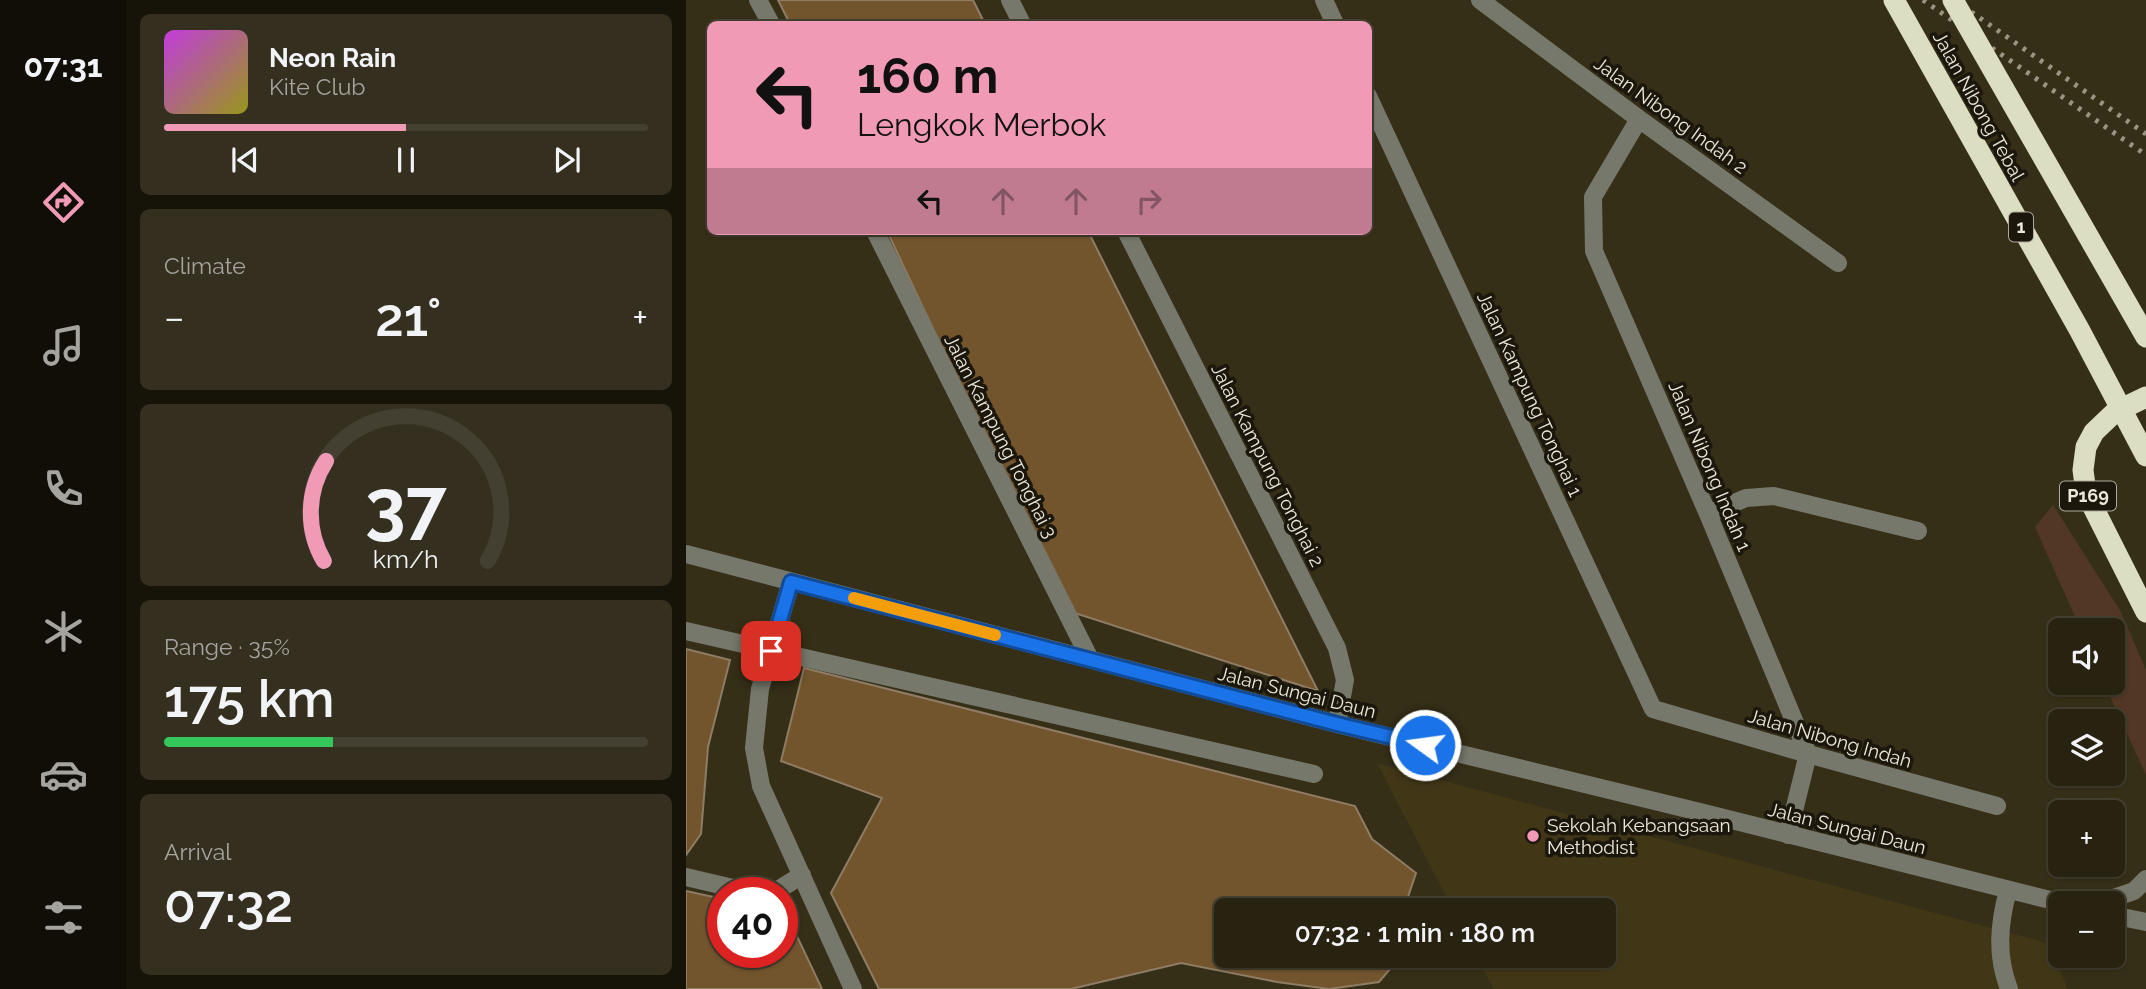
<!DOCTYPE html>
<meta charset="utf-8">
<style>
body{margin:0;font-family:Raleway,sans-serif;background:#342f1f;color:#f1f3f6;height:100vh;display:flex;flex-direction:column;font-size:26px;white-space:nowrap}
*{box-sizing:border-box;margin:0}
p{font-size:23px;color:#a5a49f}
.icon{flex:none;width:38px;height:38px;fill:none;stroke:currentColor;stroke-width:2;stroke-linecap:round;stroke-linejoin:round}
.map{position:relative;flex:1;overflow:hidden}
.side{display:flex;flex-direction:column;gap:14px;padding:14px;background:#161309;width:560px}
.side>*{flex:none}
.guide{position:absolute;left:21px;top:21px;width:665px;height:214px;border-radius:10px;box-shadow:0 2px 5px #0004,0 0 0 2px #444031;background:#f09ab6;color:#111;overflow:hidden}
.buttons{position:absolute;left:1362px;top:618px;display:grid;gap:14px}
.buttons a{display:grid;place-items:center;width:77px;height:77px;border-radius:10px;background:#282311;box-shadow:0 2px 5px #0004,0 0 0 2px #444031;font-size:35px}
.speed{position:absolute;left:21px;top:877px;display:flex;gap:14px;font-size:35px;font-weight:700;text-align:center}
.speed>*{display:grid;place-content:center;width:91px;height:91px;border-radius:50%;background:#282311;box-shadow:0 2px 5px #0004,0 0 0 2px #444031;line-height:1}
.speed .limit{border:10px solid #d22;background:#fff;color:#111}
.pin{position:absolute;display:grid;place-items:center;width:60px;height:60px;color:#fff;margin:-30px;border-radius:14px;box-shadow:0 4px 10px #0006}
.me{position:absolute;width:77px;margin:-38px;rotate:284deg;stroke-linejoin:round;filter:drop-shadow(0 0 5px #0008)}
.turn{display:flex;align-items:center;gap:24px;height:147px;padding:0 35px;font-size:32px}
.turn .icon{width:91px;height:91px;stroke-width:2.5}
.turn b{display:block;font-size:49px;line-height:60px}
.lanes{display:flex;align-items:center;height:66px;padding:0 35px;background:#0003;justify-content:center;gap:35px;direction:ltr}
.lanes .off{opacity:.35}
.big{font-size:52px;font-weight:600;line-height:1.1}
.side .card{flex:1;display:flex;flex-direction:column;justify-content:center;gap:10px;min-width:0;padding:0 24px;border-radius:10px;background:#342f1f}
.side .dial{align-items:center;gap:0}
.dial svg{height:182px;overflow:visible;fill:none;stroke:#444031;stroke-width:7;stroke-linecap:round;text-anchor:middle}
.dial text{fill:#f1f3f6;stroke:none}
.song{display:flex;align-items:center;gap:21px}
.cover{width:84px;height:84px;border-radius:10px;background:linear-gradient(135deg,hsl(290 70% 55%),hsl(60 70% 35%))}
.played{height:7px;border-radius:4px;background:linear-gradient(90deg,#f09ab6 50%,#444031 50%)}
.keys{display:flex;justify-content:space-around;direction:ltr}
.heat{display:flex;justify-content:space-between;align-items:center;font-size:38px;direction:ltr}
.charge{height:10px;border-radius:5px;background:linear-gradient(90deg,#34c759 35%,#444031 0)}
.trip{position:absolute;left:528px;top:898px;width:402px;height:70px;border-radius:10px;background:#282311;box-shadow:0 2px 5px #0004,0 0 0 2px #444031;font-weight:600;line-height:70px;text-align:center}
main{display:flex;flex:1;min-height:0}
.tab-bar{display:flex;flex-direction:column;width:126px;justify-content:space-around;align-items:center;background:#100e07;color:#a5a49f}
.tab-bar .icon{width:49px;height:49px}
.tab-bar .current{color:#f09ab6}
.tab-bar b{font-size:32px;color:#f1f3f6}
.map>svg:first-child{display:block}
.built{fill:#413717}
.green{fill:#523724}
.building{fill:#72552d;stroke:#8e7c65;stroke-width:2}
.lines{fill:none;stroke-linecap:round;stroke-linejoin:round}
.minor{stroke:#77786c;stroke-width:18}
.highway{stroke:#dbdec0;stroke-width:21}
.rail{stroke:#9a9582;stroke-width:5;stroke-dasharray:3.5 7;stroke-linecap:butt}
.highway-bridge{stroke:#dbdec0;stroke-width:21}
.route-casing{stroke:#114b97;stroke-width:18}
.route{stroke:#1a73e8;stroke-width:12}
.slow{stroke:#f59e0b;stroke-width:12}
.poi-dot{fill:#f09ab6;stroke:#1b170d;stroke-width:2.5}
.labels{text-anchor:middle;stroke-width:7;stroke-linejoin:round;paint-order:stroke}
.shield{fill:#1b170d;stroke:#ada99c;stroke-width:2}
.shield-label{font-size:18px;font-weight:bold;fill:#ece8d9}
.street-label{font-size:19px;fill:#ece8d9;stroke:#1b170d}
.poi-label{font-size:19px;fill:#ece8d9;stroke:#1b170d;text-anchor:start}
</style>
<main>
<nav class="tab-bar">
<b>07:31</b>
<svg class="icon current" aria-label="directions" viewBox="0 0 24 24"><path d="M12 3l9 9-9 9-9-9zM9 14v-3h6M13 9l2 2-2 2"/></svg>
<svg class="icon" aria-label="music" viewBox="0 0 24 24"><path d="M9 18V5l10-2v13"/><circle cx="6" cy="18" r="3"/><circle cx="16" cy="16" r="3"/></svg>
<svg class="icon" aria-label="phone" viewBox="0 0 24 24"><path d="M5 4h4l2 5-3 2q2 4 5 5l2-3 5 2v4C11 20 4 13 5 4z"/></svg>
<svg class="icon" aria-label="climate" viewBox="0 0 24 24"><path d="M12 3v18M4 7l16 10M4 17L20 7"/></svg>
<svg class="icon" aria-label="car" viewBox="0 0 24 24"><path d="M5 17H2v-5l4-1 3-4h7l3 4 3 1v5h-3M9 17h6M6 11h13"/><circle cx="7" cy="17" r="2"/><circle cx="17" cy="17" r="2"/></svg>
<svg class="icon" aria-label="filters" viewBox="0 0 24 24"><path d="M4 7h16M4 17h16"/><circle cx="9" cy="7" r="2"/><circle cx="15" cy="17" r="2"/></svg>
</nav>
<section class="side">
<div class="card">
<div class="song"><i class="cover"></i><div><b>Neon Rain</b><p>Kite Club</p></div></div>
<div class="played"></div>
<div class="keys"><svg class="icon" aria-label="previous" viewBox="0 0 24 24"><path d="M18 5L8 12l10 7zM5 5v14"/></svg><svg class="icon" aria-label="pause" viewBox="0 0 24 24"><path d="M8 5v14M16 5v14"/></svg><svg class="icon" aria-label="next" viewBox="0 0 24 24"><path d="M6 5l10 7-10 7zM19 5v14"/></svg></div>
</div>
<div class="card"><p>Climate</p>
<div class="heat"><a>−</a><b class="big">21°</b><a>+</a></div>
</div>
<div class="card dial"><svg viewBox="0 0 100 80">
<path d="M14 69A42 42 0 1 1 86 69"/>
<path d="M14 69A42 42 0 0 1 15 25" stroke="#f09ab6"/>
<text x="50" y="56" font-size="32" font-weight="700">37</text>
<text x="50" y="72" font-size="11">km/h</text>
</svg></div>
<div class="card"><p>Range · 35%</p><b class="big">175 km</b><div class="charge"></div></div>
<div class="card"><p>Arrival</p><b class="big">07:32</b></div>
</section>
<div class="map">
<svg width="1460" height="989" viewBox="0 0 1460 989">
<rect width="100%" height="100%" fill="#362f17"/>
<path class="built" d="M691 763 1361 943 1382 989H808L790 956H919V910H767Z"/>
<path class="green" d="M1367 505 1435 612 1460 670V775L1418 683 1426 682V630H1395L1349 527Z"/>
<path class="building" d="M92 0H287L299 24H104Z
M201 231H402L632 691 379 610Z
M0 649 44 660 22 747 15 834 0 855Z
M118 668 669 806 686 839 730 873 722 897 740 910H541V956H715L693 982 643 989 591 982 495 963 385 989H193L145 893 196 798 95 761Z
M0 891 37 899V952H96V912L100 913 136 989H0Z"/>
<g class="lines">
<path class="minor" d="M72 0 85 24
M324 0 336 24
M638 0 649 24
M794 0 953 119 1152 263
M682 96 967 709 1122 754 1311 806
M953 119 907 197 908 251 1022 514 1122 754 1102 835
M189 231 404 659
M440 231 651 648 659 680 651 724
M1022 514 1060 498 1088 496 1232 531
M0 554 651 724 1018 813 1376 903
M105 582 74 689 68 748 75 786 167 989
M0 631 628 774
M0 877 64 892
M1322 890C1313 924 1310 955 1323 989
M65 892 92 890 116 875
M1413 903 1448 891 1460 879
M1426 915 1460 922"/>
<path class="highway" d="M1460 397 1429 412 1408 432 1400 447 1397 470 1400 493 1460 612"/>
<path class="rail" d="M1237 0 1460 155
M1268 0 1460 134"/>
<path class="highway-bridge" d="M1208 0 1394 331 1460 456
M1267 0 1460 337"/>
</g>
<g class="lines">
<defs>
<path id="route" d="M85 651 105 582 651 724 739 745"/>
</defs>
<use href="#route" class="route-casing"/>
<use href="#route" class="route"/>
<path class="slow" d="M168 598 309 635"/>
</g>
<circle class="poi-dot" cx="847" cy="836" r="7"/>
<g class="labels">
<g class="shield">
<rect x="1323" y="212.5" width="24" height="29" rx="5"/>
<rect x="1374" y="481.5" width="56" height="29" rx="5"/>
</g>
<g class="shield-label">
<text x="1335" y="233">1</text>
<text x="1402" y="502">P169</text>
</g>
<g class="street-label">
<text transform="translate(1293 106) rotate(61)" y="7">Jalan Nibong Tebal</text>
<text transform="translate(985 115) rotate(36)" y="7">Jalan Nibong Indah 2</text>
<text transform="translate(844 394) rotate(65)" y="7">Jalan Kampung Tonghai 1</text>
<text transform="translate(315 436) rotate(63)" y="7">Jalan Kampung Tonghai 3</text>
<text transform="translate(582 465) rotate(63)" y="7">Jalan Kampung Tonghai 2</text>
<text transform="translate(1024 466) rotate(67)" y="7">Jalan Nibong Indah 1</text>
<text transform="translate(611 692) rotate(14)" y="7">Jalan Sungai Daun</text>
<text transform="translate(1144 738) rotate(16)" y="7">Jalan Nibong Indah</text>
<text transform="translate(1161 828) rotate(14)" y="7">Jalan Sungai Daun</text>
</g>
<g class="poi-label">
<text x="861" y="832">Sekolah Kebangsaan<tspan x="861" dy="22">Methodist</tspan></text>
</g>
</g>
</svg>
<div class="buttons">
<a><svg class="icon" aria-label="sound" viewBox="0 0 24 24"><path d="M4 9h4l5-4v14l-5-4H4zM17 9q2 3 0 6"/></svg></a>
<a><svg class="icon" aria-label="layers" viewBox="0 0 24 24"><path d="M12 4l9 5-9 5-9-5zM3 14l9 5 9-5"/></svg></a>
<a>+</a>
<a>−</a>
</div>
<div class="speed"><div class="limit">40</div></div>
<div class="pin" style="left:85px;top:651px;background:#d93025"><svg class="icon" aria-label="arrive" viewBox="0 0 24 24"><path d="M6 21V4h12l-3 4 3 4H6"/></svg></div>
<svg class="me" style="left:739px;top:745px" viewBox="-20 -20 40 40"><circle r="17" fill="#1a73e8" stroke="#fff" stroke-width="3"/><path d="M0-11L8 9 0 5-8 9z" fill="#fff"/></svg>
<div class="trip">07:32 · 1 min · 180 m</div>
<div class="guide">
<div class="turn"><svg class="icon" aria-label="left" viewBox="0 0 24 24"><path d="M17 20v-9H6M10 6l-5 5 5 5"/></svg><div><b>160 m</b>Lengkok Merbok</div></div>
<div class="lanes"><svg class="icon" aria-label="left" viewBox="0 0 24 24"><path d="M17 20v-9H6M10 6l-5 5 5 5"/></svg><svg class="icon off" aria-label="ahead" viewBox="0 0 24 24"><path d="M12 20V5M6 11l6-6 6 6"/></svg><svg class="icon off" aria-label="ahead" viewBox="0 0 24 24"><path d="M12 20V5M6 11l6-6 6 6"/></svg><svg class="icon off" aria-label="right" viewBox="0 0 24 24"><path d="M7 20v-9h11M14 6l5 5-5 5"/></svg></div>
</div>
</div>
</main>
